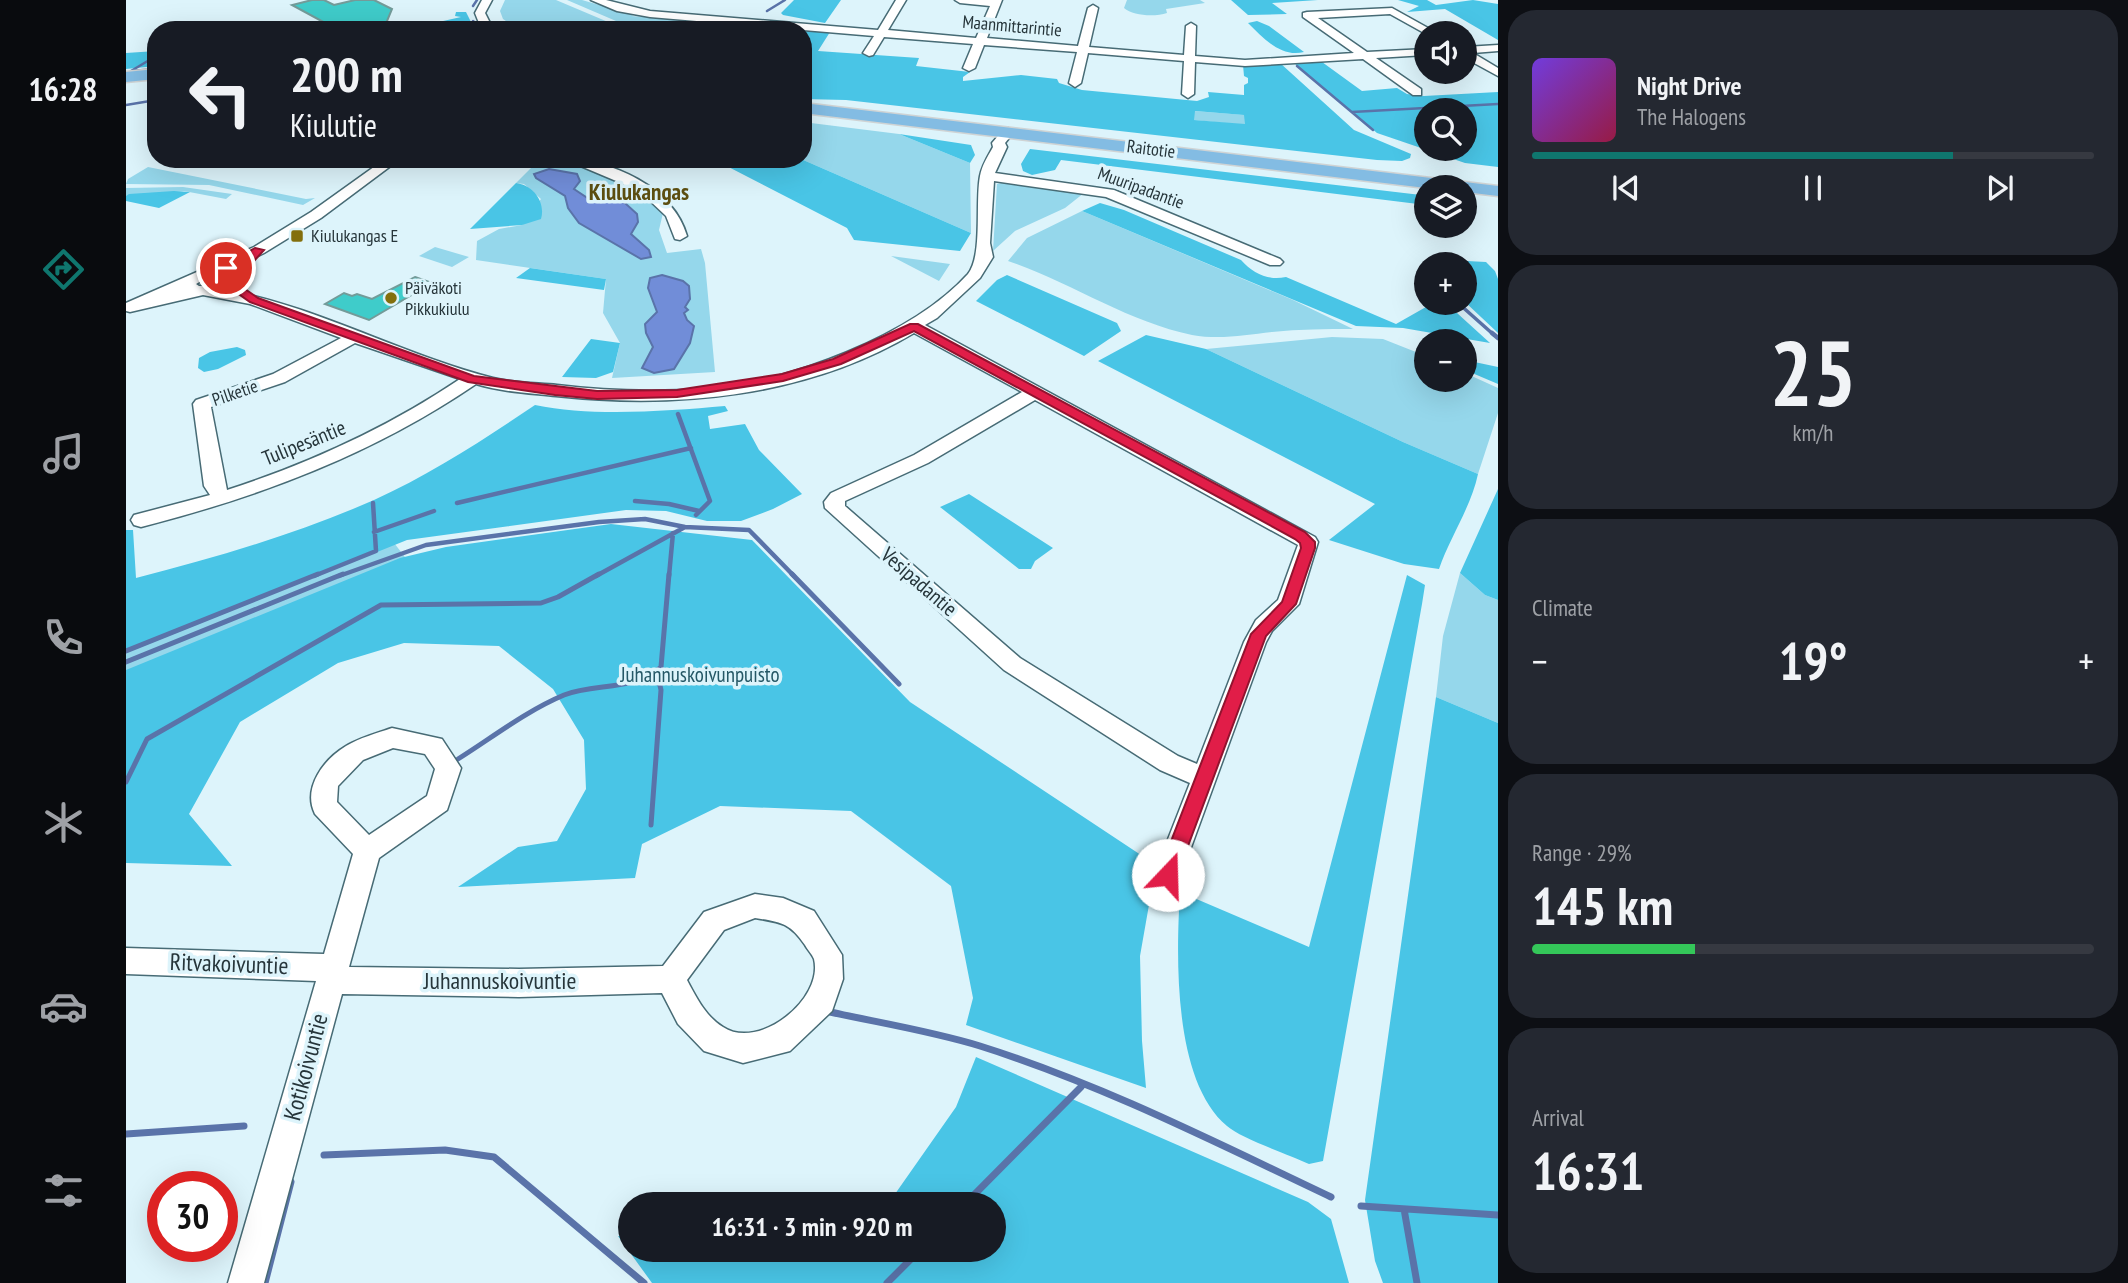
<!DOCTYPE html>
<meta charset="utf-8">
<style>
body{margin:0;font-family:"PT Sans Narrow",sans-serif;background:#242831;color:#f1f3f6;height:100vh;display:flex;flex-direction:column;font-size:26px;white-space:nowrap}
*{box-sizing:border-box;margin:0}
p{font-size:23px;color:#9ea1a6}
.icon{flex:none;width:38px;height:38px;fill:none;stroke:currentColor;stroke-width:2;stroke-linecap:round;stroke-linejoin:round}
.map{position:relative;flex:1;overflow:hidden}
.sheet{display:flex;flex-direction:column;gap:10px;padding:10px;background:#0d0f14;width:630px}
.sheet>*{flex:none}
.hud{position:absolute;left:21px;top:21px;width:665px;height:147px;border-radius:28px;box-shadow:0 7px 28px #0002;background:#171b24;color:#f1f3f6;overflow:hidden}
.tools{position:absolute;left:1288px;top:21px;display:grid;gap:14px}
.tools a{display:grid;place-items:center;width:63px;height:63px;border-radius:50%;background:#171b24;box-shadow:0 7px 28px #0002;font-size:35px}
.speed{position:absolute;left:21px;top:1171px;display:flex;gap:14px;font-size:35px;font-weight:700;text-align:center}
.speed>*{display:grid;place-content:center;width:91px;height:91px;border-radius:50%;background:#171b24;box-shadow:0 7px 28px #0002;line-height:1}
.speed .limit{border:10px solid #d22;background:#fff;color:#111}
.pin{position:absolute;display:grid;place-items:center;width:60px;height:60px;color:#fff;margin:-30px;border:4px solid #fff;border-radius:50%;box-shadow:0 2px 7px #0007}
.me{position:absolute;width:77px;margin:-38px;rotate:21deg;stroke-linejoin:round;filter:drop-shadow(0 0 5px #0008)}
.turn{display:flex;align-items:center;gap:24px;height:147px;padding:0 28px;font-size:32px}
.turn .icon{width:91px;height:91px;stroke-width:2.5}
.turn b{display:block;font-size:49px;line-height:60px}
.big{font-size:52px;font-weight:700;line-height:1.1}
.sheet .card{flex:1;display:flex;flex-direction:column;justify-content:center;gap:10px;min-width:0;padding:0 24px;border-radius:28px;background:#242831}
.sheet .dial{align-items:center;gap:0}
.dial b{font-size:91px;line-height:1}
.song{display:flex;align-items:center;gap:21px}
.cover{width:84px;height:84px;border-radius:10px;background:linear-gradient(135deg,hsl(260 70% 55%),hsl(340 70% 35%))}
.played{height:7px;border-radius:4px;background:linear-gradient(90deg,#0f766e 75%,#363941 75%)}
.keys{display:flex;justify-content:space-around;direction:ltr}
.heat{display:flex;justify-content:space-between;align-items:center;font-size:38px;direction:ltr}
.charge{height:10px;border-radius:5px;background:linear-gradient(90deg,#34c759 29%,#363941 0)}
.trip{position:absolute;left:492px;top:1192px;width:388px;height:70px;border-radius:35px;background:#171b24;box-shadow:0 7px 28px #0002;font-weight:700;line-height:70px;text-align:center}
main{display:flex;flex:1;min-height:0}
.tab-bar{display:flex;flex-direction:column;width:126px;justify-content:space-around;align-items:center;background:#090b0e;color:#9ea1a6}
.tab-bar .icon{width:49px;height:49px}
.tab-bar .active{color:#0f766e}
.tab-bar b{font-size:32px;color:#f1f3f6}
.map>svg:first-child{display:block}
.green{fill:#95d7eb}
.forest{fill:#49c5e6;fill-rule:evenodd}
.water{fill:#718dd8;stroke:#5a73a9;stroke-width:2}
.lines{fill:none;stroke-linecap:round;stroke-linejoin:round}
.stream-far4{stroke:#5a73a9;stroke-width:2.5}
.stream-far3{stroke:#5a73a9;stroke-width:3.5}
.stream-far2{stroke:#5a73a9;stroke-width:4.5}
.stream-far1{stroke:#5a73a9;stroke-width:5}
.stream{stroke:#5a73a9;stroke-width:7}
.building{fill:#3fccca;stroke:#739b99;stroke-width:2}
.minor-casing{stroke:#476b75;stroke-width:3}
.major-casing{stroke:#cfd3d4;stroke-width:3}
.minor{fill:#fff;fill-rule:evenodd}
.major{fill:#83bce3;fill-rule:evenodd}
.route{fill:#e11d48;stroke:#92132f;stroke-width:2}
.poi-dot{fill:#836f0d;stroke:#ddf4fb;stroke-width:2.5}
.labels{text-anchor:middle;stroke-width:7;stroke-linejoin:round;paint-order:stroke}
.far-street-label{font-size:18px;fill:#26353a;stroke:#ddf4fb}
.far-poi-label{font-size:18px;fill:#26353a;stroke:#ddf4fb;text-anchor:start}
.street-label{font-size:21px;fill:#26353a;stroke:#ddf4fb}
.park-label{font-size:21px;fill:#255866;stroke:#ddf4fb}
.far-district-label{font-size:23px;font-weight:bold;fill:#5d4f11;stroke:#ddf4fb}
.near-street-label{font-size:24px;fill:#26353a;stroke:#ddf4fb}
</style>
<main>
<nav class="tab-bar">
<b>16:28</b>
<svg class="icon active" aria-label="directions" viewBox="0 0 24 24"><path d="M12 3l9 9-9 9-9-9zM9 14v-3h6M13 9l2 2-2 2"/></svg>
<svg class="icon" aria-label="music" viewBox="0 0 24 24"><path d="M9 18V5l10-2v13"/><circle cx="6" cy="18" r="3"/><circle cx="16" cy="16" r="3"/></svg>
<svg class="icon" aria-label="phone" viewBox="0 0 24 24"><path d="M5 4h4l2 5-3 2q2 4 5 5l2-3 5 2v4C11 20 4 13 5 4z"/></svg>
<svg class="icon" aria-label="climate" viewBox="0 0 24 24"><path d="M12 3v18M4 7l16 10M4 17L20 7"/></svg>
<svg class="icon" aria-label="car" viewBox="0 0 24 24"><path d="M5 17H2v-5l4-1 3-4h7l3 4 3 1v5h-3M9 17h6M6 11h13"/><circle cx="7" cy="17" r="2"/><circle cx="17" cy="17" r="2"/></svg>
<svg class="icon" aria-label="filters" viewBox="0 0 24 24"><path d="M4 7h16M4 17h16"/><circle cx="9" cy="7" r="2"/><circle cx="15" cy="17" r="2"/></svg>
</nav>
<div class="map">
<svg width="1372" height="1283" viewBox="0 0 1372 1283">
<rect width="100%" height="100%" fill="#ddf4fb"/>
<path class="green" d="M379 0H430L501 30H393L377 19 374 11Z
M441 0H456L508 15 505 16 584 22 552 30H511Z
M1001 0H1074L1079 3 1040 9 1041 13C1029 17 1007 16 998 8Z
M1068 111 1119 115V125L1068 120Z
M677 122 773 134 844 163 845 233 675 159Z
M414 159C449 159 516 183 537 213L533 230 541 253 575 249 579 263 589 372 486 378 494 343 477 313 480 279 350 260 351 241 373 229 396 225 415 199 398 184 390 183Z
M22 167 180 199 189 198 177 205 83 185 0 184 2 179Z
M880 182 958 193 939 208 889 231 867 251 871 184Z
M57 187 106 194 100 199 58 191 0 196V188Z
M956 211 1167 300 1227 329C1200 329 1173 329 1146 332 1119 335 1094 340 1066 335 1002 322 944 282 882 261L901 238Z
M309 247 343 257 326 267 293 256Z
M765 256 824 264 813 281Z
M1206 337 1257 339 1300 356V380H1339V373L1372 388V413L1352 474 1277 442 1080 349Z
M265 539 289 570 0 692V584Z
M1334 573 1359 595 1372 600V723L1310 697 1317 636Z"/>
<path class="forest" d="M668 0H715L699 23 657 15 655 13Z
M1105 0H1192L1146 3 1161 14 1122 15Z
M1272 0H1301L1310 5 1347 0 1372 4V40L1319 9 1281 12 1293 6Z
M330 12H340L349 30H277L335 17 329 16Z
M1131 21 1143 26 1178 52C1155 58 1137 38 1122 23Z
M677 30 704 32 692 51 793 58 790 66 844 72 837 77V81L895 75 931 79 933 83 956 90 1071 101 1083 97 1082 92 1118 95V85L1122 83V78L1118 76 1117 65 1154 63 1228 130 1285 154 1284 158 1276 161 1251 160 720 100 677 99ZM1069 111 1118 115 1119 124 1068 120Z
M30 51V66L0 69V53Z
M1196 62 1236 91 1271 88 1281 94 1298 96 1372 92V167L1339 163 1251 133 1168 63ZM1300 110H1339V149H1300Z
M773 134 845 145 849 155 844 163Z
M904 149 1295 195 1300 197V205L935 160 929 170 906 175 897 171 895 164Z
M587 159H675L845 233 834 251 728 240 721 228Z
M390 183C407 185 420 202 415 219L396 225 344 229Z
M48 191 64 192 33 208 0 201V196L3 194Z
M974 203 998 210 1115 260C1127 273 1141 281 1160 277L1270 324 1307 303H1320L1364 343 1277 328 1230 326 956 211Z
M1341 261 1360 262 1369 271 1372 279V333L1339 302 1338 264Z
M404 268 480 279 478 290 390 278Z
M881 275 991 323 995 331 958 356 850 301 871 280Z
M1020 335 1080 349 1277 442 1352 474C1345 507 1324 537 1313 569L1278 564 1203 540 1249 504 972 361Z
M465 339 494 343 487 372 470 378 436 377Z
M111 347 119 350 120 355 92 369 78 372 72 368 73 358 84 352Z
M1339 360 1372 367V384L1339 370Z
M409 405C466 417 541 411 599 406L602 411 582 416 584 429 619 424 633 450 676 494 647 509 615 521H581L540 511 500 510 281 540 0 653V530H7L10 578C91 557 171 534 248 500 305 474 357 440 409 405Z
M1372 489V600L1359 595 1334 573Z
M843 494 927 548 909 561 905 569H893L814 507Z
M485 524 626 540 784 702 1030 865 1014 956 1016 1041 1020 1088 840 1025 847 998 825 886 725 811 594 806 516 844 509 878 332 887 392 847 431 841 460 789 458 740 427 689 373 646 278 643 212 663 114 722 63 814 106 866 0 863V670L274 558 320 547Z
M1281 575 1299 585 1296 604 1197 1161 1183 1164C1164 1155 1114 1138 1101 1126 1047 1081 1050 957 1054 892L1183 947Z
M1310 697 1372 723V1283H1257L1249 1261 1239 1200Z
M850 1057 1182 1202 1205 1219 1223 1283H526L492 1236 504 1237V1250H868V1204H762L830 1107Z"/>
<path class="water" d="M423 169 451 174 454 181 448 189 463 199H489L499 203 511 214 512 222 505 234 523 250 525 257 515 259 453 223 442 208 439 196 410 178 408 174Z
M536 275 557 281 563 286 564 299 559 307 562 310 558 313 561 320 568 326 564 343 548 369 528 373 516 368 527 347 520 333 519 324 531 312 522 288 524 278Z"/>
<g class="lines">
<path class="stream-far4" d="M347 6 351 0
M641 11 659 0
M347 21 357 30
M30 56 5 71 30 69
M1171 66 1247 130
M0 105 30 100
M1226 112 1372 104"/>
<path class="stream-far3" d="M1331 264 1332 258
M1332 303 1368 335"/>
<path class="stream-far2" d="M1366 333 1372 338
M552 414 584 501 570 515
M509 501 543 504 573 511
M331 503 565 448
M248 532 308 511
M188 576 250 551 247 503
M213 576 300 545 473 522 519 519 559 527 623 530 668 576
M470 576 559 527
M543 576 547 533"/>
<path class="stream-far1" d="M666 574 773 684
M0 651 192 574
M0 662 217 574
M332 759C367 737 400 711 438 695 469 683 510 691 535 667L543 574
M0 782 21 739 255 605 415 603 432 597 473 574
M525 825 535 690 531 673"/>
<path class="stream" d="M704 1012C754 1023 805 1031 854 1046 975 1084 1091 1143 1205 1197
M0 1134 118 1126
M198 1155 319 1150 368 1157 518 1283
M839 1204 955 1087
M1235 1206 1372 1215
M1278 1209 1291 1283
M139 1283 165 1182
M761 1283 794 1250"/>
</g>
<path class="building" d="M186 0H198L208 5 229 0H248L266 9 259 26 246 30H212L166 5Z
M289 277 306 283 243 320 199 304 218 293 226 296 231 294 246 299Z"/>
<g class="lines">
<defs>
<path id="minor" d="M356 0H366L359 13 363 21 372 30H360L353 23 349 13Z
M465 0H480L524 11 752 30 770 0H780L762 30 850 38 864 6 834 3 829 0H876L861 38 952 46 962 8 967 5 972 8 963 47 1058 55 1060 26 1065 23 1070 26 1069 56 1119 60 1228 53 1177 17V13L1181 12 1266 8 1311 33 1300 34 1264 14 1192 18 1241 52 1300 49V55L1250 58 1295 89V95H1287L1237 59 1119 66 1069 62 1068 94 1062 98 1056 94 1058 61 962 53 955 83 949 87 943 83 951 52 858 45 849 68 843 71 837 68 847 44 758 37 747 55 743 56 737 53 748 36 524 17 491 11Z
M1372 45V51L1347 53 1372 68V76L1339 58V47Z
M882 128 888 132 879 143 881 147 869 173 988 190 1154 259 1157 262 1154 265H1144L980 197 868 181 864 243 867 257 854 278 811 318 799 325 1189 537 1192 542 1173 604 1146 631 1140 642 1052 883 1042 887 1032 883 1028 875 1064 783 1034 770 878 670 699 508 698 502 705 493 788 455 896 392 788 333C681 397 551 409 430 396 403 393 376 392 350 384 247 454 136 496 15 527L8 525 5 520 8 515 84 495 78 486 67 404 70 400 147 374 215 338 124 304 77 295 4 312 0 311V303L128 247 185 212 259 159H274L195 218 138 253 105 269 109 273 106 276 82 277 70 284 73 286 100 285 101 290C192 307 277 355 367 378 388 383 410 383 431 385 479 391 530 392 579 389 661 383 786 336 842 274 857 255 849 202 854 176 856 165 862 156 867 147L866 143 878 129ZM229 343 334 379C261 428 184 463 101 490L85 407 159 382ZM909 400 1172 545 1152 600 1130 620 1118 642 1071 764 1052 756 894 658 719 506V501L802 463Z
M438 159C485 159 547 187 561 236L554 240 549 239 540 216 522 199 495 183Z
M266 728 316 739 335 768 321 810 253 858 223 967 393 969 537 966 578 912 629 894 657 898 688 911 716 955 717 979 706 1011 664 1051 617 1063 578 1051 552 1024 536 993 393 997 216 994 138 1283H102L190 981 0 974V948L198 954 227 854 189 814C176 788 198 759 220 746 233 738 251 733 266 728ZM267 748 299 754 309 769 301 796 243 835 211 802 212 786 237 760ZM629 918C655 922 664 923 679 945 681 949 686 954 688 959 698 999 633 1051 597 1027 580 1017 570 997 561 980L598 930Z"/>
<path id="major" d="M30 69V79L0 82V72Z
M677 103 1372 186V196L1339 192V187L1300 188 677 113Z"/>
</defs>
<use href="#minor" class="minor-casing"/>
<use href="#major" class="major-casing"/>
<use href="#minor" class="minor"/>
<use href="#major" class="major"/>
</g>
<path class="route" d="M129 248 138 250 109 282 132 298 348 376 471 391 551 390 656 374 707 359 784 324H792L1179 532 1189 542V548L1170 604 1140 636 1049 881 1042 883 1035 881 1032 875 1125 634 1156 602 1175 548 1174 543 1169 539 788 331 715 364 657 381 551 397 471 399 429 395 342 382 124 302 97 283 108 267 100 271 94 268Z"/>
<g class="poi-dot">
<rect x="164" y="229" width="14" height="14" rx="3.5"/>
<circle cx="265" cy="298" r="7"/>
</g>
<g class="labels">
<g class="far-street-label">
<text transform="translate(886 26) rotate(5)" y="6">Maanmittarintie</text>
<text transform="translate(1025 149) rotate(7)" y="6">Raitotie</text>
<text transform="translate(1015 188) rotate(20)" y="6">Muuripadantie</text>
<text transform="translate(109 393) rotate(-19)" y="6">Pilketie</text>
</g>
<g class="far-poi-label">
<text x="185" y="242">Kiulukangas E</text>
<text x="279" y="294">Päiväkoti<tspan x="279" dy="21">Pikkukiulu</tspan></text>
</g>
<g class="street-label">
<text transform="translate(178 443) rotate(-22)" y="7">Tulipesäntie</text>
<text transform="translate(793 582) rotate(41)" y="7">Vesipadantie</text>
</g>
<g class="park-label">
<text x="574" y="682">Juhannuskoivunpuisto</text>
</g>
<g class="far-district-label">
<text x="513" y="200">Kiulukangas</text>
</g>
<g class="near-street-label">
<text transform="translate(103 964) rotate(2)" y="8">Ritvakoivuntie</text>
<text x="374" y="989">Juhannuskoivuntie</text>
<text transform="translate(180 1067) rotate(-75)" y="8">Kotikoivuntie</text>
</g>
</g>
</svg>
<div class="tools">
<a><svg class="icon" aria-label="sound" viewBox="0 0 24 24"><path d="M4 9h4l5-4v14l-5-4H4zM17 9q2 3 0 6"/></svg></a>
<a><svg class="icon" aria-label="search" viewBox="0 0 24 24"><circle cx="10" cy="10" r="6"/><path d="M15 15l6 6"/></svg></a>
<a><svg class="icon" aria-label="layers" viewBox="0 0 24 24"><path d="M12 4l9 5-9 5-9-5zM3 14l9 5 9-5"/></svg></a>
<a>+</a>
<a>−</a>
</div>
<div class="speed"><div class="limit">30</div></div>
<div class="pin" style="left:100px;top:268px;background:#d93025"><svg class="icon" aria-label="arrive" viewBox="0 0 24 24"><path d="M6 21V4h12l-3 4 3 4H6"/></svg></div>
<svg class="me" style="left:1042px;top:875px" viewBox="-20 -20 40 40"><circle r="19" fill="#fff"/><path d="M0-13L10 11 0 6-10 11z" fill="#e11d48"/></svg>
<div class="trip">16:31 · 3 min · 920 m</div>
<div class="hud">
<div class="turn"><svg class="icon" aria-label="left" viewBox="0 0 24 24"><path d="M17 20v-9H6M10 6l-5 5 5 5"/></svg><div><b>200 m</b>Kiulutie</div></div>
</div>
</div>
<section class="sheet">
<div class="card">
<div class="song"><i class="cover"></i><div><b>Night Drive</b><p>The Halogens</p></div></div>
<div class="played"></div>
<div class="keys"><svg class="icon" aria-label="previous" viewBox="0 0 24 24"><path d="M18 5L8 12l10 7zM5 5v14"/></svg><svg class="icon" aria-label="pause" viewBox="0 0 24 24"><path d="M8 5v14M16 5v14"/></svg><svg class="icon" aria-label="next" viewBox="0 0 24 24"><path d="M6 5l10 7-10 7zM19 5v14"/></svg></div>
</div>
<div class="card dial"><b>25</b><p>km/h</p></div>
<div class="card"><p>Climate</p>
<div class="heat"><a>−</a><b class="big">19°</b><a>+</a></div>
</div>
<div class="card"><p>Range · 29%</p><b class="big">145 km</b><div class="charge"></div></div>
<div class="card"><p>Arrival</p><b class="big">16:31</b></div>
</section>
</main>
